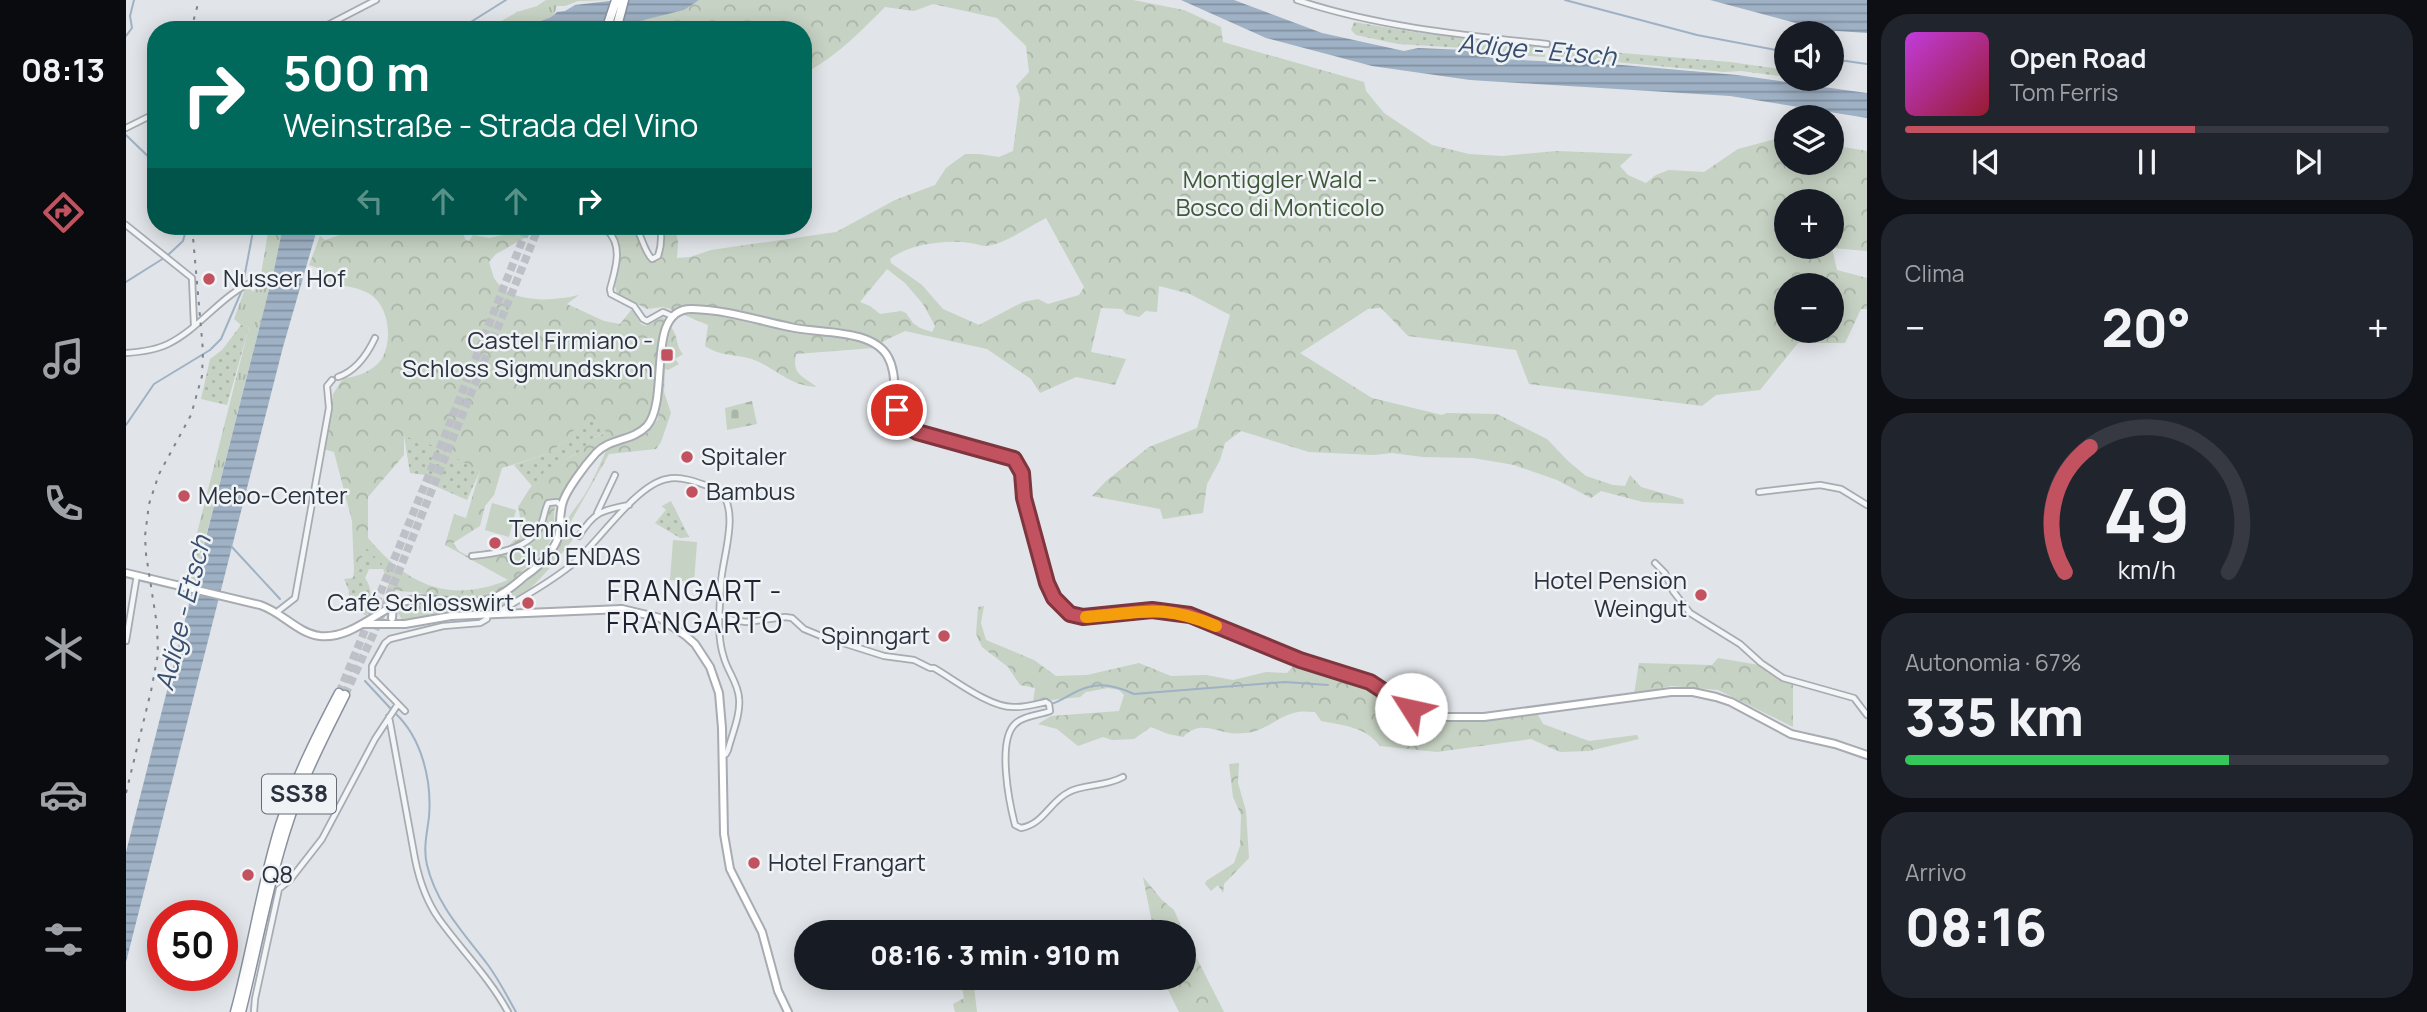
<!DOCTYPE html>
<html lang="it">
<meta charset="utf-8">
<style>
body{margin:0;font-family:Manrope,sans-serif;background:#20242c;color:#f1f3f6;height:100vh;display:flex;flex-direction:column;font-size:26px;white-space:nowrap}
*{box-sizing:border-box;margin:0}
p{font-size:23px;color:#9ea1a6}
.icon{flex:none;width:38px;height:38px;fill:none;stroke:currentColor;stroke-width:2;stroke-linecap:round;stroke-linejoin:round}
.map{position:relative;flex:1;overflow:hidden}
.details{display:flex;flex-direction:column;gap:14px;padding:14px;background:#0d0f14;width:560px}
.details>*{flex:none}
.hud{position:absolute;left:21px;top:21px;width:665px;height:214px;border-radius:28px;box-shadow:0 4px 18px #0003;background:#00695c;color:#fff;overflow:hidden}
.fabs{position:absolute;left:1648px;top:21px;display:grid;gap:14px}
.fabs a{display:grid;place-items:center;width:70px;height:70px;border-radius:50%;background:#171b24;box-shadow:0 4px 18px #0003;font-size:35px}
.speed{position:absolute;left:21px;top:900px;display:flex;gap:14px;font-size:35px;font-weight:700;text-align:center}
.speed>*{display:grid;place-content:center;width:91px;height:91px;border-radius:50%;background:#171b24;box-shadow:0 4px 18px #0003;line-height:1}
.speed .limit{border:10px solid #d22;background:#fff;color:#111}
.pin{position:absolute;display:grid;place-items:center;width:60px;height:60px;color:#fff;margin:-30px;border:4px solid #fff;border-radius:50%;box-shadow:0 2px 7px #0007}
.me{position:absolute;width:77px;margin:-38px;rotate:305deg;stroke-linejoin:round;filter:drop-shadow(0 0 5px #0008)}
.turn{display:flex;align-items:center;gap:24px;height:147px;padding:0 21px;font-size:32px}
.turn .icon{width:91px;height:91px;stroke-width:2.5}
.turn b{display:block;font-size:49px;line-height:60px}
.lanes{display:flex;align-items:center;height:66px;padding:0 21px;background:#0003;justify-content:center;gap:35px;direction:ltr}
.lanes .off{opacity:.35}
.big{font-size:52px;font-weight:800;line-height:1.1}
.details .tile{flex:1;display:flex;flex-direction:column;justify-content:center;gap:10px;min-width:0;padding:0 24px;border-radius:28px;background:#20242c}
.details .dial{align-items:center;gap:0}
.dial svg{height:182px;overflow:visible;fill:none;stroke:#363941;stroke-width:7;stroke-linecap:round;text-anchor:middle}
.dial text{fill:#f1f3f6;stroke:none}
.song{display:flex;align-items:center;gap:21px}
.cover{width:84px;height:84px;border-radius:10px;background:linear-gradient(135deg,hsl(290 70% 55%),hsl(350 70% 35%))}
.played{height:7px;border-radius:4px;background:linear-gradient(90deg,#c2525f 60%,#363941 60%)}
.keys{display:flex;justify-content:space-around;direction:ltr}
.heat{display:flex;justify-content:space-between;align-items:center;font-size:38px;direction:ltr}
.charge{height:10px;border-radius:5px;background:linear-gradient(90deg,#34c759 67%,#363941 0)}
.trip{position:absolute;left:668px;top:920px;width:402px;height:70px;border-radius:35px;background:#171b24;box-shadow:0 4px 18px #0003;font-weight:800;line-height:70px;text-align:center}
main{display:flex;flex:1;min-height:0}
.dock{display:flex;flex-direction:column;width:126px;justify-content:space-around;align-items:center;background:#090b0e;color:#9ea1a6}
.dock .icon{width:49px;height:49px}
.dock .current{color:#c2525f}
.dock b{font-size:32px;color:#f1f3f6}
.map>svg:first-child{display:block}
.grass{fill:url(#grass-tufts)}
.forest{fill:url(#forest-crowns);fill-rule:evenodd}
.cemetery{fill:url(#cemetery-stones)}
.park{fill:url(#park-dots)}
.pitch{fill:#c6d2c3}
.water{fill:url(#water-rules)}
.lines{fill:none;stroke-linecap:round;stroke-linejoin:round}
.stream{stroke:#9fb1c5;stroke-width:2}
.highway-tunnel{stroke:#bdc0c6;stroke-width:8;stroke-dasharray:8 4;stroke-linecap:butt}
.street-casing{stroke:#a7abb2;stroke-width:8}
.secondary-casing{stroke:#a7abb2;stroke-width:10}
.highway-casing{stroke:#8a919e;stroke-width:11}
.street{stroke:#f3f5f7;stroke-width:4.5}
.secondary{stroke:#fff;stroke-width:6}
.highway{stroke:#fff;stroke-width:8}
.rail{stroke:#7c8391;stroke-width:2;stroke-dasharray:3.5 7;stroke-linecap:butt}
.route-casing{stroke:#7e353e;stroke-width:18}
.route{stroke:#c2525f;stroke-width:12}
.slow{stroke:#f59e0b;stroke-width:12}
.poi-dot{fill:#c2525f;stroke:#f0f3f6;stroke-width:2.5}
.labels{text-anchor:middle;stroke-width:5;stroke-linejoin:round;paint-order:stroke}
.shield{fill:#f0f3f6;stroke:#666c76;stroke-width:2}
.shield-label{font-size:23px;font-weight:bold;fill:#2b323f}
.park-label{font-size:24px;fill:#3f593a;stroke:#f0f3f6}
.poi-label{font-size:24px;fill:#2b323f;stroke:#f0f3f6;text-anchor:start}
.water-label{font-size:26px;font-style:italic;fill:#394f6f;stroke:#f0f3f6}
.quarter-label{font-size:28px;letter-spacing:2px;fill:#1d2330;stroke:#f0f3f6}
</style>
<main>
<nav class="dock">
<b>08:13</b>
<svg class="icon current" aria-label="directions" viewBox="0 0 24 24"><path d="M12 3l9 9-9 9-9-9zM9 14v-3h6M13 9l2 2-2 2"/></svg>
<svg class="icon" aria-label="music" viewBox="0 0 24 24"><path d="M9 18V5l10-2v13"/><circle cx="6" cy="18" r="3"/><circle cx="16" cy="16" r="3"/></svg>
<svg class="icon" aria-label="phone" viewBox="0 0 24 24"><path d="M5 4h4l2 5-3 2q2 4 5 5l2-3 5 2v4C11 20 4 13 5 4z"/></svg>
<svg class="icon" aria-label="climate" viewBox="0 0 24 24"><path d="M12 3v18M4 7l16 10M4 17L20 7"/></svg>
<svg class="icon" aria-label="car" viewBox="0 0 24 24"><path d="M5 17H2v-5l4-1 3-4h7l3 4 3 1v5h-3M9 17h6M6 11h13"/><circle cx="7" cy="17" r="2"/><circle cx="17" cy="17" r="2"/></svg>
<svg class="icon" aria-label="filters" viewBox="0 0 24 24"><path d="M4 7h16M4 17h16"/><circle cx="9" cy="7" r="2"/><circle cx="15" cy="17" r="2"/></svg>
</nav>
<div class="map">
<svg width="1741" height="1012" viewBox="0 0 1741 1012">
<defs>
<pattern id="grass-tufts" width="24" height="20" patternUnits="userSpaceOnUse" patternTransform="scale(1.75)"><rect width="24" height="20" fill="#c6d2c3"/><path d="M3 7l-1-3M5 7V3M7 7l1-3M15 17l-1-3M17 17v-4M19 17l1-3" fill="none" stroke="#aab5a9"/></pattern>
<pattern id="forest-crowns" width="20" height="18" patternUnits="userSpaceOnUse" patternTransform="scale(1.75)"><rect width="20" height="18" fill="#c6d2c3"/><path d="M2 6a3 3 0 1 1 6 0M12 15a3 3 0 1 1 6 0" fill="none" stroke="#aab5a9"/></pattern>
<pattern id="cemetery-stones" width="16" height="16" patternUnits="userSpaceOnUse" patternTransform="scale(1.75)"><rect width="16" height="16" fill="#c6d2c3"/><path d="M2 7V4a2 2 0 0 1 4 0v3zM10 15v-3a2 2 0 0 1 4 0v3z" fill="#aab5a9"/></pattern>
<pattern id="park-dots" width="8" height="8" patternUnits="userSpaceOnUse" patternTransform="scale(1.75)"><rect width="8" height="8" fill="#c6d2c3"/><path d="M2 2h.1M6 6h.1" fill="none" stroke="#aab5a9" stroke-width="1.8" stroke-linecap="round"/></pattern>
<pattern id="water-rules" width="6" height="5" patternUnits="userSpaceOnUse" patternTransform="scale(1.75)"><rect width="6" height="5" fill="#9fb1c5"/><path d="M0 2.5h6" fill="none" stroke="#8291a1"/></pattern>
</defs>
<rect width="100%" height="100%" fill="#e1e4e8"/>
<path class="grass" d="M420 0H485L452 1 439 6H431L427 17 418 21 394 24 384 30H360L391 12 411 6Z
M143 226H157L148 270 68 583 61 580V573L123 327 115 325 108 319 120 286H126V292L133 287Z"/>
<path class="forest" d="M573 0H1007L1058 10 1095 27 1097 42 1238 82 1240 91 1258 113 1306 145 1343 154 1376 156 1430 151 1507 154 1494 166 1502 175 1520 183 1530 175 1543 170 1578 172 1612 149 1661 136V163H1706V145L1741 151V251L1706 248 1711 270 1741 278V309H1735L1719 343H1672L1634 390 1590 395 1576 406 1403 384 1390 350 1282 336 1255 308 1242 309 1174 353 1246 398 1316 415 1321 413 1371 414 1421 439 1442 461 1460 476 1487 485 1499 486 1504 475 1515 487 1557 499 1558 504 1517 502 1475 491 1465 498 1431 480 1388 465 1347 458 1297 457 1266 453 1248 455 1183 452 1115 431 1099 443 1094 460 1081 484 1077 513 1037 519 1034 509 966 496 980 481 1023 447 1071 428 1104 315 1064 294 1033 286 1031 312 1020 311 1013 317 1000 314 996 309 975 308 965 352 1000 359 989 385 950 377 914 393 905 379 861 349 779 331 760 340 748 348 670 354C666 375 676 375 691 387 663 385 655 372 631 361 613 353 597 358 579 346L582 325 544 309 537 307 521 309 491 293 489 287 493 243C490 233 484 229 475 226H505C514 237 517 258 529 261L534 257 538 237 535 226H549L552 242 551 258 564 257 585 250 710 232 769 200 809 185 820 168 839 154H853L873 157 887 151 894 98 890 86 903 72 900 46 871 18 807 4 788 11 759 7C734 32 709 58 677 74V30H478L557 10ZM1661 201H1706V247H1661ZM920 218 958 287 953 295 922 304 912 299 897 302 853 325 817 309 796 285 765 263 764 259C782 244 821 239 844 243 849 243 854 246 860 246 877 245 904 226 920 218ZM761 269 779 283 797 304 809 326 806 332 794 328 787 323 780 313 775 311 754 314 744 306 734 302ZM1661 285H1706V331H1661Z
M230 226H280L285 230 289 228 304 232 307 228 320 235H338L339 239 343 241 347 235 363 238 377 235 375 226H420L370 254 363 262C365 267 366 273 368 278 384 305 427 301 453 295L441 304 478 321 494 324 506 309 515 324 520 326 537 317 539 320C525 346 536 385 525 414 514 440 481 434 465 454 458 464 432 498 429 507 426 523 433 524 423 543 417 554 406 562 397 570 389 578 386 585 375 592 342 609 319 596 286 592 275 591 272 592 261 587L263 584 269 583 272 580 238 547 234 569 228 571 226 521 208 452 197 449 207 394 217 378C229 378 247 371 255 360 268 340 263 302 240 292 228 286 210 285 197 282L195 269 183 265 194 236 199 240 223 232ZM471 419 479 433 463 440C454 458 433 459 419 471 407 481 400 495 392 507 402 542 375 556 346 558L333 551 327 543 354 526 359 506 368 495 376 468 421 454ZM278 436 354 471 340 518 328 514 319 545 382 580C322 604 282 585 242 538V497L278 455Z
M545 327C553 337 549 346 557 354L549 359 553 364 542 370 539 369 538 392 545 413 535 442 530 449 483 454 440 530 448 538C425 567 401 600 364 613L305 615 276 620 271 611C287 595 303 607 321 607 329 608 362 605 368 602 396 591 424 562 436 536 438 533 437 529 439 525 443 514 453 504 459 494 468 479 475 462 482 446L521 433 532 419 538 357Z
M858 606 855 623 860 640 908 660 930 676 961 675 1013 663 1045 676 1080 675 1107 680 1140 672 1161 673 1171 662 1243 686 1286 714 1317 721 1361 720 1411 713 1417 724 1463 741 1511 735 1513 739 1463 751 1434 752 1405 739 1311 752 1254 746C1240 727 1217 725 1195 721L1189 712C1183 712 1177 711 1172 712 1155 714 1140 731 1120 733 1116 733 1108 734 1104 733 1086 730 1073 721 1057 737L1042 734 1025 727 1008 739 986 740 977 737 952 746 931 729 912 724 925 716 993 711 998 695 993 690 982 688 960 692 954 697 907 702 909 688 894 685 882 667 856 647 850 634 852 607Z
M1592 658 1639 666 1667 684V727L1592 690 1545 686 1508 694 1513 663 1586 665Z
M1113 763 1112 783 1120 811 1123 858 1098 884 1097 893 1092 885 1085 891 1079 884 1080 881 1108 863 1114 846 1115 815 1107 797 1103 764Z
M1017 877 1036 900 1048 910 1058 933H1028Z
M1059 935 1098 1012H1053L1036 978H1059Z
M834 978H847L851 1012H829L827 1004 838 998Z"/>
<path class="cemetery" d="M626 401 631 424 601 430 599 408Z"/>
<path class="park" d="M1228 22 1294 33 1419 47V57L1351 53 1338 48 1272 44 1230 35 1225 30Z
M1423 47 1604 62 1661 70V77L1615 71 1598 72 1423 56Z
M115 325 123 327 101 405 75 399 84 359 96 350Z
M471 418 480 432 463 440 458 449 419 471 406 486 388 465 421 454 441 440 445 432Z
M278 436 314 448 309 447 354 471 341 500 300 482 299 475 284 473Z
M545 501 563 537 554 538 529 523 540 510 536 506Z
M238 546 272 580 269 583 263 584 257 569H243L239 578C248 591 244 601 241 616L233 612 235 604 233 601 222 600 223 591 218 579 227 578 228 571 234 569Z"/>
<path class="pitch" d="M366 503 390 510 383 537 359 530Z
M547 540 571 542 568 582 544 580Z"/>
<path class="water" d="M492 0H573L558 10 478 30H384C399 21 419 25 431 12L439 11 449 5Z
M1055 0H1108L1196 33 1278 51 1292 48 1338 50 1350 55 1373 59 1496 65 1611 75 1741 93V118L1604 96 1344 80 1246 66 1140 38Z
M1584 0H1741V33L1696 30Z
M157 226H192L157 347 0 962V852L148 270Z"/>
<g class="lines">
<path class="stream" d="M1439 0 1571 35 1661 52
M332 30 380 0
M0 36 6 28 4 16 8 0
M1706 59 1741 64
M0 135 30 164
M42 255 57 241 61 226
M0 282 38 258
M117 284 128 226
M0 425 28 384 84 350 95 339 116 290
M105 546 154 599
M239 681 265 709
M906 707C933 706 937 696 959 688 975 682 993 687 1008 694L1159 682 1202 685
M269 713C296 738 306 781 303 817 301 833 297 849 301 865 311 906 338 933 362 965 373 980 381 996 390 1012"/>
<path class="highway-tunnel" d="M213 693 314 448 402 226
M219 695 247 635 413 226"/>
<defs>
<path id="street" d="M1171 0C1252 27 1336 35 1421 44
M192 30 250 0
M0 128 30 113
M0 225 66 278 68 325
M464 226 481 230C498 246 489 270 484 289L485 294 508 306 517 319 521 321 537 312 546 316
M509 226C516 236 518 251 526 259L532 256C536 245 536 237 534 226
M0 353C14 352 30 350 42 344 75 328 96 293 131 280
M212 377C230 371 241 355 249 338
M1633 492 1694 485 1715 489 1741 505
M471 513 489 475
M453 536C468 512 476 510 503 505
M346 556C368 554 400 550 413 529 418 521 418 511 422 503L431 502 435 506
M1529 563 1539 573 1547 591 1564 613 1614 644 1635 663 1657 678 1728 698 1741 715
M151 612 169 598 203 408 201 386 206 380
M375 614 376 610C400 595 427 581 449 562 473 541 511 484 541 479 557 475 578 485 593 490 615 510 596 558 595 583 594 608 590 634 598 658 602 672 612 683 613 698 615 714 606 734 602 750L600 754 597 755
M594 615 607 620 620 622 659 617 666 618 678 629 695 636 758 656 788 660 804 668H808C829 680 863 707 887 707 898 708 910 704 920 702L923 704 924 711C914 715 896 716 889 724 871 741 883 802 889 825L895 828C918 824 924 801 943 792 957 784 979 787 997 777
M0 641 11 575
M279 711 246 677V666L259 643 264 639 317 626 354 623 361 619V614
M263 717 289 859C293 879 301 902 313 919 336 951 363 977 382 1012
M128 1012 129 999 153 889 164 880 196 839 249 739 272 704"/>
<path id="secondary" d="M0 573 134 605C156 612 171 633 194 636 225 639 249 612 276 602 291 597 307 600 323 601 359 605 372 600 399 576 408 570 416 563 422 555 439 533 431 528 436 505 439 491 460 464 470 453 484 438 507 441 521 426 545 398 518 308 566 309 602 310 630 320 664 327 692 334 746 328 762 357 776 382 758 417 791 432L888 459 896 473 898 498 922 588 934 606 949 616H980L1026 610 1064 615 1174 660 1244 682 1285 709 1301 715 1318 717H1358L1545 692H1567L1590 697 1605 702 1665 734 1709 744 1741 755
M266 618 267 606
M237 624H279L325 616 496 609 534 618 560 636 569 644 584 667 593 693 596 728 598 834 604 869 636 932 652 991 662 1012"/>
<path id="highway" d="M480 30 490 0
M490 30 498 0
M109 1012C126 950 135 886 154 825 169 779 191 735 213 693
M115 1012C133 941 145 867 171 798 184 763 202 729 219 695"/>
</defs>
<use href="#street" class="street-casing"/>
<use href="#secondary" class="secondary-casing"/>
<use href="#highway" class="highway-casing"/>
<use href="#street" class="street"/>
<use href="#secondary" class="secondary"/>
<use href="#highway" class="highway"/>
<path class="rail" d="M65 30 73 0
M0 793 25 691 32 654 31 625 20 554 19 536 23 504 33 474 65 415 76 376 77 351 66 226"/>
</g>
<g class="lines">
<defs>
<path id="route" d="M771 410 781 426 791 432 888 459 896 473 898 498 921 583 928 598 944 614 957 617 1026 610 1064 615 1174 660 1244 682 1285 709"/>
</defs>
<use href="#route" class="route-casing"/>
<use href="#route" class="route"/>
<path class="slow" d="M960 617C1016 613 1035 603 1090 626"/>
</g>
<g class="poi-dot">
<circle cx="83" cy="279" r="7"/>
<rect x="534" y="348" width="14" height="14" rx="3.5"/>
<circle cx="561" cy="457" r="7"/>
<circle cx="566" cy="492" r="7"/>
<circle cx="58" cy="496" r="7"/>
<circle cx="369" cy="543" r="7"/>
<circle cx="1575" cy="595" r="7"/>
<circle cx="402" cy="603" r="7"/>
<circle cx="818" cy="636" r="7"/>
<circle cx="628" cy="863" r="7"/>
<circle cx="122" cy="875" r="7"/>
</g>
<g class="labels">
<rect class="shield" x="136" y="774.5" width="74" height="39" rx="5"/>
<g class="shield-label">
<text x="173" y="802">SS38</text>
</g>
<g class="park-label">
<text x="1154" y="188">Montiggler Wald -<tspan x="1154" dy="28">Bosco di Monticolo</tspan></text>
</g>
<g class="poi-label">
<text x="97" y="287">Nusser Hof</text>
<text x="527" y="349" text-anchor="end">Castel Firmiano -<tspan x="527" dy="28">Schloss Sigmundskron</tspan></text>
<text x="575" y="465">Spitaler</text>
<text x="580" y="500">Bambus</text>
<text x="72" y="504">Mebo-Center</text>
<text x="383" y="537">Tennic<tspan x="383" dy="28">Club ENDAS</tspan></text>
<text x="1561" y="589" text-anchor="end">Hotel Pension<tspan x="1561" dy="28">Weingut</tspan></text>
<text x="388" y="611" text-anchor="end">Café Schlosswirt</text>
<text x="804" y="644" text-anchor="end">Spinngart</text>
<text x="642" y="871">Hotel Frangart</text>
<text x="136" y="883">Q8</text>
</g>
<g class="water-label">
<text transform="translate(1411 50) rotate(5)" y="9">Adige - Etsch</text>
<text transform="translate(57 613) rotate(-76)" y="9">Adige - Etsch</text>
</g>
<g class="quarter-label">
<text x="569" y="601">FRANGART -<tspan x="569" dy="32">FRANGARTO</tspan></text>
</g>
</g>
</svg>
<div class="fabs">
<a><svg class="icon" aria-label="sound" viewBox="0 0 24 24"><path d="M4 9h4l5-4v14l-5-4H4zM17 9q2 3 0 6"/></svg></a>
<a><svg class="icon" aria-label="layers" viewBox="0 0 24 24"><path d="M12 4l9 5-9 5-9-5zM3 14l9 5 9-5"/></svg></a>
<a>+</a>
<a>−</a>
</div>
<div class="speed"><div class="limit">50</div></div>
<div class="pin" style="left:771px;top:410px;background:#d93025"><svg class="icon" aria-label="arrive" viewBox="0 0 24 24"><path d="M6 21V4h12l-3 4 3 4H6"/></svg></div>
<svg class="me" style="left:1285px;top:709px" viewBox="-20 -20 40 40"><circle r="19" fill="#fff"/><path d="M0-13L10 11 0 6-10 11z" fill="#c2525f"/></svg>
<div class="trip">08:16 · 3 min · 910 m</div>
<div class="hud">
<div class="turn"><svg class="icon" aria-label="right" viewBox="0 0 24 24"><path d="M7 20v-9h11M14 6l5 5-5 5"/></svg><div><b>500 m</b>Weinstraße - Strada del Vino</div></div>
<div class="lanes"><svg class="icon off" aria-label="left" viewBox="0 0 24 24"><path d="M17 20v-9H6M10 6l-5 5 5 5"/></svg><svg class="icon off" aria-label="ahead" viewBox="0 0 24 24"><path d="M12 20V5M6 11l6-6 6 6"/></svg><svg class="icon off" aria-label="ahead" viewBox="0 0 24 24"><path d="M12 20V5M6 11l6-6 6 6"/></svg><svg class="icon" aria-label="right" viewBox="0 0 24 24"><path d="M7 20v-9h11M14 6l5 5-5 5"/></svg></div>
</div>
</div>
<section class="details">
<div class="tile">
<div class="song"><i class="cover"></i><div><b>Open Road</b><p>Tom Ferris</p></div></div>
<div class="played"></div>
<div class="keys"><svg class="icon" aria-label="previous" viewBox="0 0 24 24"><path d="M18 5L8 12l10 7zM5 5v14"/></svg><svg class="icon" aria-label="pause" viewBox="0 0 24 24"><path d="M8 5v14M16 5v14"/></svg><svg class="icon" aria-label="next" viewBox="0 0 24 24"><path d="M6 5l10 7-10 7zM19 5v14"/></svg></div>
</div>
<div class="tile"><p>Clima</p>
<div class="heat"><a>−</a><b class="big">20°</b><a>+</a></div>
</div>
<div class="tile dial"><svg viewBox="0 0 100 80">
<path d="M14 69A42 42 0 1 1 86 69"/>
<path d="M14 69A42 42 0 0 1 25 14" stroke="#c2525f"/>
<text x="50" y="56" font-size="32" font-weight="700">49</text>
<text x="50" y="72" font-size="11">km/h</text>
</svg></div>
<div class="tile"><p>Autonomia · 67%</p><b class="big">335 km</b><div class="charge"></div></div>
<div class="tile"><p>Arrivo</p><b class="big">08:16</b></div>
</section>
</main>
